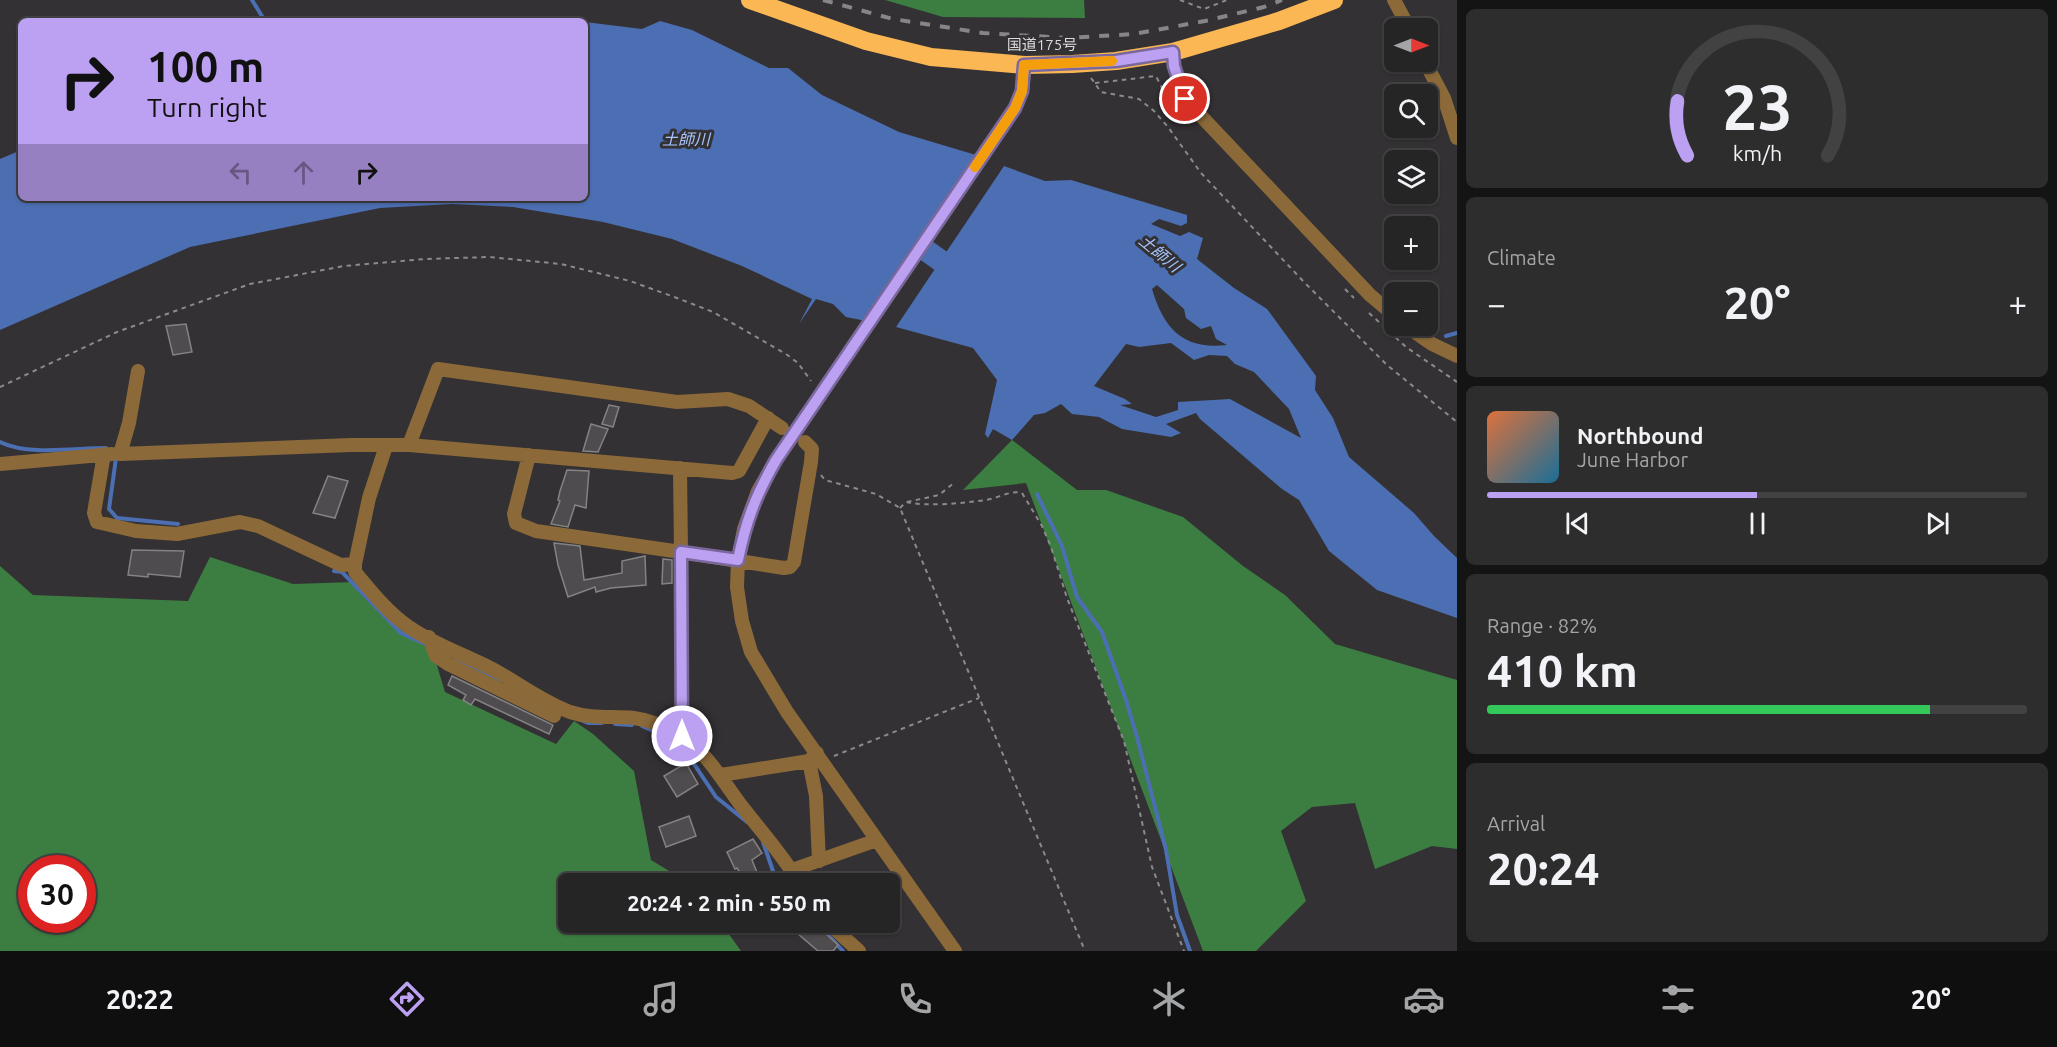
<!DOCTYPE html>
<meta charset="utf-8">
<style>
body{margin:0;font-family:Ubuntu,"Noto Sans JP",sans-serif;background:#2e2d2e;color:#f1f3f6;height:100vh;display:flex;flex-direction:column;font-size:22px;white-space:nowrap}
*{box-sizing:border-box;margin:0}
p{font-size:20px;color:#a4a5a7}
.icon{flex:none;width:33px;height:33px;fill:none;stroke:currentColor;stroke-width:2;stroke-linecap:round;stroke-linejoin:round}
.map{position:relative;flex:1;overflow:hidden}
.sheet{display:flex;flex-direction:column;gap:9px;padding:9px;background:#151415;width:600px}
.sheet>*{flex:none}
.hud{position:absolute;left:18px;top:18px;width:570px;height:183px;border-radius:9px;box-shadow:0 2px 4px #0004,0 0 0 2px #424243;background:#bca0f2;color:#111;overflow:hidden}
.needle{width:39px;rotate:90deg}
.controls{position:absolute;left:1384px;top:18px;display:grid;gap:12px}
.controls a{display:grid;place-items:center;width:54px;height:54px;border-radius:9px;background:#262526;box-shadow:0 2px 4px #0004,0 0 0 2px #424243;font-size:30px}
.speed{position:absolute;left:18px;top:855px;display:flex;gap:12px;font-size:30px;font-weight:700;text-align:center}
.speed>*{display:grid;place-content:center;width:78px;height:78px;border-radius:50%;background:#262526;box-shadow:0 2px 4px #0004,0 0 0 2px #424243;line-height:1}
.speed .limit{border:9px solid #d22;background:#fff;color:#111}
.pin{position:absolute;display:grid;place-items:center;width:51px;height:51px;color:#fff;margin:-26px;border:3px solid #fff;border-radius:50%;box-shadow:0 2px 6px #0007}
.me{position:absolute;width:66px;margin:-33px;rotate:0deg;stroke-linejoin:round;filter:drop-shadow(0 0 4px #0008)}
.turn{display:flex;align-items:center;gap:21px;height:126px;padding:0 30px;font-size:27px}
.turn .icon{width:78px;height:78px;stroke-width:2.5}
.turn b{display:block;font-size:42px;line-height:51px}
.lanes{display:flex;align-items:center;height:57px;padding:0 30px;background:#0003;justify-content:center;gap:30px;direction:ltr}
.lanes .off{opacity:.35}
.big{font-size:45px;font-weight:700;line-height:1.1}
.sheet .tile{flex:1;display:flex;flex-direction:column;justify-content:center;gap:9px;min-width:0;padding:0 21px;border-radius:9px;background:#2e2d2e}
.sheet .dial{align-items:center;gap:0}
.dial svg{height:156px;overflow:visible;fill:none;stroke:#424243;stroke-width:7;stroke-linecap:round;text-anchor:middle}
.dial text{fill:#f1f3f6;stroke:none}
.song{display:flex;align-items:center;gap:18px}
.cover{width:72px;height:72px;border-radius:9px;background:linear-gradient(135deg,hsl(20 70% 55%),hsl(200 70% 35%))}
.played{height:6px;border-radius:3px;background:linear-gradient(90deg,#bca0f2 50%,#424243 50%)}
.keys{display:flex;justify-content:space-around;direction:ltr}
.heat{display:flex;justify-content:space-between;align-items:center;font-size:33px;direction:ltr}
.charge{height:9px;border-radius:4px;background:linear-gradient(90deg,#34c759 82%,#424243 0)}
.trip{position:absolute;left:558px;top:873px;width:342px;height:60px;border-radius:9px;background:#262526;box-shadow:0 2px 4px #0004,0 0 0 2px #424243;font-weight:700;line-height:60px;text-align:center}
.tab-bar{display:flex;height:96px;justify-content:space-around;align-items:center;background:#0f0f0f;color:#a4a5a7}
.tab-bar .icon{width:42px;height:42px}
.tab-bar .current{color:#bca0f2}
.tab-bar b{font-size:27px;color:#f1f3f6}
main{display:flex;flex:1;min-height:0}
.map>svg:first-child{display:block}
.forest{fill:#3c7e42;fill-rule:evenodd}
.water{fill:#4c6eb2;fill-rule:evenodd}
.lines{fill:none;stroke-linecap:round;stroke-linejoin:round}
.stream{stroke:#4c6eb2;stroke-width:4}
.river{stroke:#4c6eb2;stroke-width:22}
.building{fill:#4e4c4e;stroke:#848284;stroke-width:1.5}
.path{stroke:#8c8b8c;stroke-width:2;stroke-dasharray:4.5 4.5;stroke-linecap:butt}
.minor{stroke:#8b6939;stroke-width:14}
.highway{stroke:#fbb753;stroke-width:18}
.rail{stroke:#878687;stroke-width:4;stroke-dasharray:10 10;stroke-linecap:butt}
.route-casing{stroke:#7a689d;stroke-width:15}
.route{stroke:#bca0f2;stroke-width:10}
.slow{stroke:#f59e0b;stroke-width:10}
.labels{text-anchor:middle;stroke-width:6;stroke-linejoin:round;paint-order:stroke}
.street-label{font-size:15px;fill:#dbdadb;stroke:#333133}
.water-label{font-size:16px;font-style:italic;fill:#a7c5fd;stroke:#333133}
</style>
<main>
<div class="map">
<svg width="1457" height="951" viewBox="0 0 1457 951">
<rect width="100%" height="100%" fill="#333133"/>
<path class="forest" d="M885 0H1084L1085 18 943 17Z
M1012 440 1077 490H1106L1183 517 1243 566 1285 595 1335 644 1457 680V849L1432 846 1375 869 1355 803 1312 807 1281 831 1306 901 1256 951H1203L1026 483 963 490Z
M210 557 293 584 355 582 429 639 445 692 556 744 574 721 593 734 634 771 651 860 689 883 568 884V922L721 923 741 951H0V566L33 595 188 601ZM32 868H82V920H32Z"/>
<path class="water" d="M660 21 692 30 769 68H788L822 95 899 132 976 155 866 321 846 317 833 304 816 299 799 324 812 299 742 266 672 239 603 222 513 207 452 204 380 208 190 247 0 330V159L21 150V198H585V22L642 29Z
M1004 166 1045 181 1071 180 1187 215V223L1181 226 1159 219 1151 224 1180 236 1189 232 1203 238 1197 259 1234 288 1267 309 1316 376 1315 390 1333 418 1349 457 1414 513 1434 536 1457 558V618L1377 590 1329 551 1299 500 1282 489 1200 419 1196 413 1166 424 1181 433 1171 437 1122 429 1099 417 1072 414 1061 404 1045 413 1034 415 1012 440 993 429 988 438 985 434 997 380 973 348 896 327ZM1157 285 1184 309 1186 318 1201 329 1211 326 1216 339 1227 345C1183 350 1164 329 1152 289ZM1171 343 1194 360 1209 355 1227 356 1235 364 1254 372 1289 409 1301 438 1230 399 1178 402V410L1156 417 1120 405 1132 404 1125 399 1094 386 1126 344 1139 347Z"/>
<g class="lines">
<path class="stream" d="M252 0 265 21
M1446 336 1457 333
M0 442C29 456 74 448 106 448
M116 458 109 509 117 518 178 524
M1037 494 1062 546 1077 597 1102 632 1126 700 1137 737 1166 850 1177 915 1190 951
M334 571 342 572 401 633 425 644
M456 659 500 681
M583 721 588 723H602
M615 724 632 725
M642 726 667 737 684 749 716 797 747 822
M763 842 774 874 784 884
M816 922 843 951"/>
<path class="river" d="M903 234 941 261 968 269"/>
</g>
<path class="building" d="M186 324 192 352 173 355 166 326Z
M609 405 619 407 613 427 602 424Z
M591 424 608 429 598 452 583 451Z
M567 470 589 471 586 508 575 505 568 527 551 524 560 501 558 500 560 491Z
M328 476 348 481 335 518 313 513Z
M554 543 580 546 584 580 622 573V561L645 556 646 585 611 588 596 592 595 587 568 597 558 565Z
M132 550 184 551 180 577 148 574V577L128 575Z
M663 559 672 560V583L662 584Z
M452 676 553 725 549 734 475 699 471 705 463 700 466 695 448 685Z
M686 763 698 784 677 797 664 776Z
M689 816 696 836 666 847 659 827Z
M753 839 762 853 752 860 758 875 746 882 737 868 735 869 727 852Z
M796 922H813L838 945 833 951H818L791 928Z"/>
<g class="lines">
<path class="path" d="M1180 0 1204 9 1227 0
M1091 78 1101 92 1139 99 1154 111 1168 127 1201 173 1304 282 1387 365 1457 422
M1095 83 1156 76 1164 92 1172 103
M1345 289 1354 298
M1369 313 1406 347 1457 382
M0 387 117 332 250 284 344 266 425 259 489 257 561 264 630 281 677 298 713 312 786 354 798 363 811 381
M821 475 825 480 876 494 900 508 1085 951
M907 502 939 495 955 482
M900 508 906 502C926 507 965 503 986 500 999 498 1010 490 1022 493L1042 526 1051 547 1067 598 1124 741 1152 867 1184 951
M834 756 979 698"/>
<path class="minor" d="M1394 0 1409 28
M1173 52 1174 66 1185 99 1370 295 1395 316
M1425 62 1444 98 1457 138
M1406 326 1432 344 1457 356
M138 371 129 423 120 454 351 445H409L732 473 739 471 768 418
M409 445 438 369 677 402 728 399 749 406 782 428
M104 454 94 513 97 522 136 531 177 534 240 522 258 526 341 565 355 564V572C371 591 388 613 409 627 434 645 471 657 498 672 522 686 545 703 570 712 591 719 612 716 634 718 650 720 666 727 680 735 706 751 722 780 740 804 760 830 783 855 800 884
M529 455 514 514 516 523 536 531 681 552 682 736
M0 464 112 454
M680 468 681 552 784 568 790 567 794 562 811 462 812 449 805 442
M355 564 369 498 386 446
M429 637 436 656 448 664 554 716
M817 753 809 761 816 796 819 861
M721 775 809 761
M792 870 877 840
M827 922 859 951
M955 951 787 712 751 652 742 621 737 587 738 560 744 529 758 491 776 460 1015 108 1022 91 1025 65"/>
<path class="highway" d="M750 0 866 41 931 57 1025 65 1072 64 1116 61 1173 52 1279 21 1334 0"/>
<path class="rail" d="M823 0 893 19 983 33 1068 38 1134 34 1205 21 1264 7 1282 0"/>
</g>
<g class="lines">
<defs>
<path id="route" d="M682 736 681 552 738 560C746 520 756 495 776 460L1015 108 1022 91 1024 65 1116 61 1173 52 1174 66 1185 99"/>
</defs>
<use href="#route" class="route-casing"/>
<use href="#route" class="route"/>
<path class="slow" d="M975 167 1015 108 1022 91 1024 65 1112 61"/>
</g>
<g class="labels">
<g class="street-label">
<text x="1042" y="50">国道175号</text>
</g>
<g class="water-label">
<text x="686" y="145">土師川</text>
<text transform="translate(1160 253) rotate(40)" y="6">土師川</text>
</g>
</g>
</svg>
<div class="controls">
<a><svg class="needle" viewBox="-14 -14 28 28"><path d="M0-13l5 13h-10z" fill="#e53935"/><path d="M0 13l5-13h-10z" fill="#a4a5a7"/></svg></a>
<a><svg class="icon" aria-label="search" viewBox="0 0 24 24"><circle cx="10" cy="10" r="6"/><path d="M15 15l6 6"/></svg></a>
<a><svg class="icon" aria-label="layers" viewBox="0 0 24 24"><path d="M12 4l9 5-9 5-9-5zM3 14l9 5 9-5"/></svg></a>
<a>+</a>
<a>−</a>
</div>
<div class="speed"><div class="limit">30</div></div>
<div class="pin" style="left:1185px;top:99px;background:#d93025"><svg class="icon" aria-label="arrive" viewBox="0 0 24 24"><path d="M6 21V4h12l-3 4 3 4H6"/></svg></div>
<svg class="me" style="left:682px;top:736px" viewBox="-20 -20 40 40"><circle r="17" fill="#bca0f2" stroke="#fff" stroke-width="3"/><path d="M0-11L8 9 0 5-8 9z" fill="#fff"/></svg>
<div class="trip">20:24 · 2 min · 550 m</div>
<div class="hud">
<div class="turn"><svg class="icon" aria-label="right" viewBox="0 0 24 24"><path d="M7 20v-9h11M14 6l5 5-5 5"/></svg><div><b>100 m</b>Turn right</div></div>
<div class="lanes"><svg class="icon off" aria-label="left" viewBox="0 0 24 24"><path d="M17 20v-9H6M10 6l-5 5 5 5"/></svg><svg class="icon off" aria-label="ahead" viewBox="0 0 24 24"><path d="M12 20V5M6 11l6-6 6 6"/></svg><svg class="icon" aria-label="right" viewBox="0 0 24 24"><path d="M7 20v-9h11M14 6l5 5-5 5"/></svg></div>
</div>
</div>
<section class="sheet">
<div class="tile dial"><svg viewBox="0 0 100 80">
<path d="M14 69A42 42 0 1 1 86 69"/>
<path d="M14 69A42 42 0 0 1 9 41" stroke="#bca0f2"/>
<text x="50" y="56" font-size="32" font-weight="700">23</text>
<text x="50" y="72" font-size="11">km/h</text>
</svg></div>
<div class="tile"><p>Climate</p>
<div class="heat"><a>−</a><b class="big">20°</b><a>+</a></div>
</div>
<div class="tile">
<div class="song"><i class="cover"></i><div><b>Northbound</b><p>June Harbor</p></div></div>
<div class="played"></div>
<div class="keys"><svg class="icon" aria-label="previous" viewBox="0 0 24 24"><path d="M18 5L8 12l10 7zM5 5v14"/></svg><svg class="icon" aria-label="pause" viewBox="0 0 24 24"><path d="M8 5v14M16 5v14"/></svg><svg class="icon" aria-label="next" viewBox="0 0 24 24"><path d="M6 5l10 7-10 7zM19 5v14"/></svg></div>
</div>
<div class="tile"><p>Range · 82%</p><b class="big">410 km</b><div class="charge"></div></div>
<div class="tile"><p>Arrival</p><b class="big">20:24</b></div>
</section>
</main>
<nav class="tab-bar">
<b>20:22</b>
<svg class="icon current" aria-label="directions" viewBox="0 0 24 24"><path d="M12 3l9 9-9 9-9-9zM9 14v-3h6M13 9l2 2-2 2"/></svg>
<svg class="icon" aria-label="music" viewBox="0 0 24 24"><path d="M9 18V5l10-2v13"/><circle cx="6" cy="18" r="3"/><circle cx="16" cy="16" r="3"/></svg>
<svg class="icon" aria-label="phone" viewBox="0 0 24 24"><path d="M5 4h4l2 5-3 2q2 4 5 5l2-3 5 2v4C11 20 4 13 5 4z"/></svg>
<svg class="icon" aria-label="climate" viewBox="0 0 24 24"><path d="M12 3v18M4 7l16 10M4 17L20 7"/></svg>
<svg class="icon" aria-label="car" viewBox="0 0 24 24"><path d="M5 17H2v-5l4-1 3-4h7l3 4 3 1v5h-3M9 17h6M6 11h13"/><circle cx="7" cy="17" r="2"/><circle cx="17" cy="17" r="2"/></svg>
<svg class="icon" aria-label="filters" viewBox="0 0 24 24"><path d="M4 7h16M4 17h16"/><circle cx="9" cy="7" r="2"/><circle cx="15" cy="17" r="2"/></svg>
<b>20°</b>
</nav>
